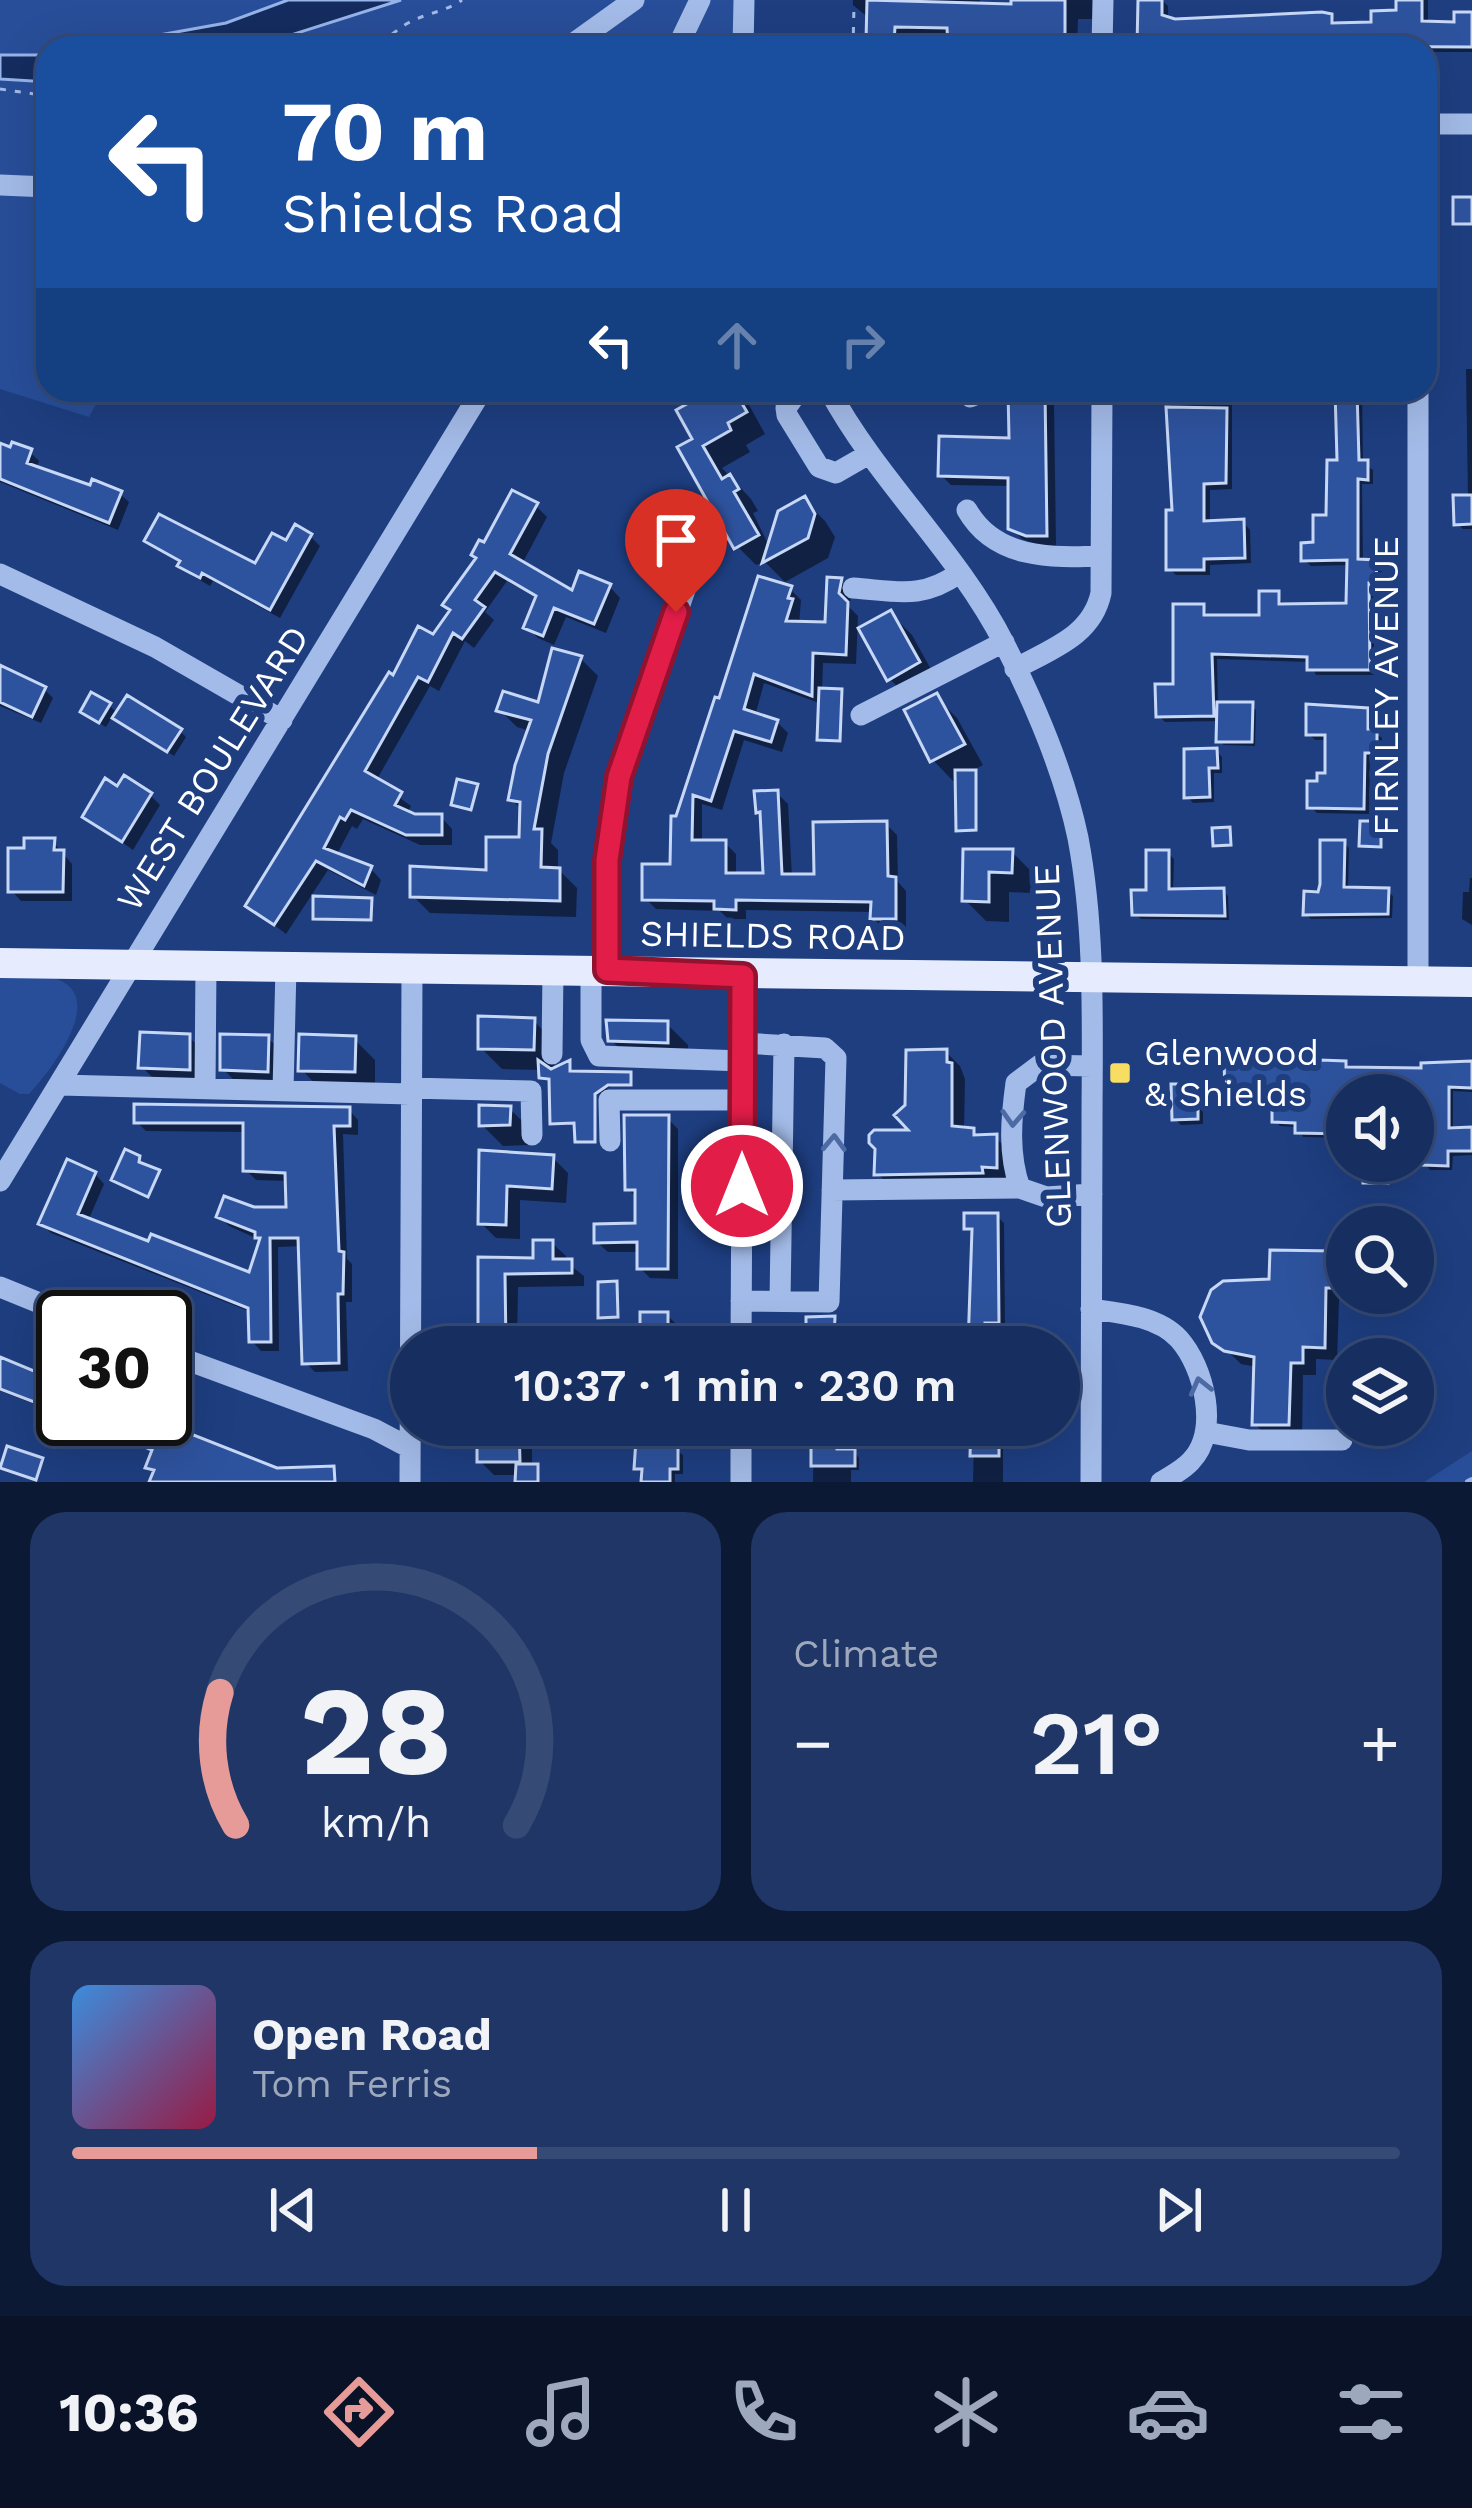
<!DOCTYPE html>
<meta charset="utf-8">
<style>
body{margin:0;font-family:"Work Sans",sans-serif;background:#1f3666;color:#f1f3f6;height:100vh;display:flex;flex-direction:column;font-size:45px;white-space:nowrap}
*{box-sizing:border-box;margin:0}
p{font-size:39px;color:#9ea8bd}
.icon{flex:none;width:66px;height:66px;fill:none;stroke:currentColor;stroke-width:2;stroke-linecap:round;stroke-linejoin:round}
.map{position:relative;height:1482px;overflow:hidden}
.side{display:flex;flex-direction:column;gap:30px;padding:30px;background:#0c1935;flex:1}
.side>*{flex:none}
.banner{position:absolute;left:36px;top:36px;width:1401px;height:366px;border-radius:36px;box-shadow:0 12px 48px #0002,0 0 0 3px #354a75;background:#1a4fa0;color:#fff;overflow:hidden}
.controls{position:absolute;left:1326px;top:1074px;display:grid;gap:24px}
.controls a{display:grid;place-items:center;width:108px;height:108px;border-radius:50%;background:#162e60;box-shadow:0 12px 48px #0002,0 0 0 3px #354a75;font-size:60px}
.speed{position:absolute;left:36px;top:1290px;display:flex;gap:24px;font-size:60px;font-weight:700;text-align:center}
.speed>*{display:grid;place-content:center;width:156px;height:156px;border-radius:50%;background:#162e60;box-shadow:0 12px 48px #0002,0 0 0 3px #354a75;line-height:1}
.speed .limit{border:6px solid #111;border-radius:18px;background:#fff;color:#111}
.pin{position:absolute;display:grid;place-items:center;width:102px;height:102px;color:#fff;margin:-123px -51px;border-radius:50% 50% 50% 0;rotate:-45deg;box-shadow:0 0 12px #0007}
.pin .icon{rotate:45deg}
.me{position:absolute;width:132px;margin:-66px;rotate:0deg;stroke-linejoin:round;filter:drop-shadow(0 0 9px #0008)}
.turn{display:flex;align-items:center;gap:42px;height:252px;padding:0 48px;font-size:54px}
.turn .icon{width:156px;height:156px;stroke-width:2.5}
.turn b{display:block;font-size:84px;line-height:102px}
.lanes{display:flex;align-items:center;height:114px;padding:0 48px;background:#0003;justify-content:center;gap:60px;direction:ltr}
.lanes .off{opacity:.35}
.big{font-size:90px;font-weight:600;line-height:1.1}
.side .tile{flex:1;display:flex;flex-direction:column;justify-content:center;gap:18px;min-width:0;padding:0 42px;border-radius:36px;background:#1f3666}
.side .dial{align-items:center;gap:0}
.dial svg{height:312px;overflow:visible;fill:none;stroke:#354a75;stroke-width:7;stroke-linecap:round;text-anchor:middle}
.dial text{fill:#f1f3f6;stroke:none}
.song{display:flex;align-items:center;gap:36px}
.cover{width:144px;height:144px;border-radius:18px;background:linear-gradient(135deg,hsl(210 70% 55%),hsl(340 70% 35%))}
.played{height:12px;border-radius:6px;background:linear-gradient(90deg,#e69b98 35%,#354a75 35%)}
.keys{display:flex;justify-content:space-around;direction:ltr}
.heat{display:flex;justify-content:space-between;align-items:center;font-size:66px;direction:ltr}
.side .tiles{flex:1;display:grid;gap:30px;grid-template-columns:1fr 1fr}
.tile:last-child{grid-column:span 2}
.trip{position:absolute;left:390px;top:1326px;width:690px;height:120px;border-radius:60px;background:#162e60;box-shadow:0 12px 48px #0002,0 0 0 3px #354a75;font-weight:600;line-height:120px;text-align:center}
.menu{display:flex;height:192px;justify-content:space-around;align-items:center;background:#091226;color:#9ea8bd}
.menu .icon{width:84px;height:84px}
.menu .active{color:#e69b98}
.menu b{font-size:54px;color:#f1f3f6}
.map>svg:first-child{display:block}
.green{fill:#284e99}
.water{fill:#142c5f;stroke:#96b4ea;stroke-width:3}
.shadow{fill:#0007}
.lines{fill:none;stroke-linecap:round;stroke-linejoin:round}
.stream{stroke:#96b4ea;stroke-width:6}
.building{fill:#2e539e;stroke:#c7d7f6;stroke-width:3}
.path{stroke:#a3bbe8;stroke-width:3;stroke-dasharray:6 9;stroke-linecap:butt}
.minor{stroke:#a3bbe8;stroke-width:21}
.major{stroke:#e6ecfe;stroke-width:30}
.oneway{stroke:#4d6aa4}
.route-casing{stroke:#92132f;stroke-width:30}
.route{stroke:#e11d48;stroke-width:21}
.poi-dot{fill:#f7dd62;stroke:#1e3e80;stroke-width:4.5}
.labels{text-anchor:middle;stroke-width:12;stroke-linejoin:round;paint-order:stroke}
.street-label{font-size:36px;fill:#fff;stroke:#1e3e80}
.poi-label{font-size:36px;fill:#fff;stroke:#1e3e80;text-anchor:start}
</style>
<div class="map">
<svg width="1472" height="1482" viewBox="0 0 1472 1482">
<rect width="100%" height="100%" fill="#1e3e80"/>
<path class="green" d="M0 0H744L743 48H48V390H104L89 417 0 389Z
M0 977C17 977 42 973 59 980 106 999 50 1072 29 1094H20L0 1083Z
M1472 1451V1482H1424Z"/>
<path class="water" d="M288 0H401L250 48H87L226 23Z
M0 55H48V82L0 79Z"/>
<path class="shadow" d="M853 0H980V6L1014 7V0H1093V19H1078L1077 48H869L870 19 853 5Z
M1141 0H1162L1168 6V20L1331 17 1340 26 1374 25 1399 13V0H1428V25H1457L1472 15V52H1425V48H1295L1292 42 1258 41V47L1143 48Z
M1466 369H1472V529H1463L1457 523 1468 498Z
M718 390H733L749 405 765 434 746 445 750 452 722 468 751 499 758 511 753 513 770 548 804 500 825 521 835 537 828 558 785 582 765 562 756 565 735 544 696 440Z
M1169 390H1232V489L1210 490V524L1243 522 1250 530 1251 563 1210 565V575H1176L1169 568 1175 513Z
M1328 390H1362L1363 463 1373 470V484H1362L1363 562 1376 563 1382 569 1381 588H1374V675H1316L1310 662 1217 659 1218 705H1251L1256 710 1255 746 1224 745 1219 741 1220 721 1165 722 1159 716 1176 687 1203 607 1209 618H1262L1278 594 1284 607 1349 606 1350 565 1311 566 1304 560 1329 518 1340 463 1338 399H1334Z
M1044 393 1054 403 1056 545H1038L1022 539 1011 528V486L951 485 941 475 1012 441Z
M0 446 30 452 39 461 36 469 91 489 120 494 129 502 118 530 0 482Z
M536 506 547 517 522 564 573 594 609 586 620 598 606 633 566 617 554 645 538 638 527 627 538 599 507 581 485 612 494 620 474 648 465 641 439 691 430 686 376 781 411 806 407 814 441 817 452 829V845H420L363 819 357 829 352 826 336 856 370 868 381 880 376 895 328 870 286 934 248 905 394 679 434 638 452 611 485 547Z
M310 536 320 546 280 618 213 581 210 586 191 575 182 564 147 541 257 567 287 544Z
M841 581 852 592 849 607 858 616 856 664 823 663 822 691 843 694 841 742 820 739 822 704 764 683 755 716 777 722 788 733 782 752 744 740 722 810 702 804V843H725L736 854V876H766L763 816 758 811 777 793 788 804 792 877H817L886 824 897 835 898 882 906 891V929H884L873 918V912L746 910V919H728L720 911 656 909 645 898 673 867 678 819 721 702 790 589 801 600 799 625H827Z
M891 614 912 635 939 684 910 700 890 679Z
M580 658 598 676 564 773 551 843 558 850V869L577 888 576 917 430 913 413 896 489 873 522 840 523 811 511 799 530 731 517 727 500 710 540 706Z
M0 668 44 689 53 698 41 723 0 706Z
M936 697 957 718 983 765 972 771 977 775V831L959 829 958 778 953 781 933 760Z
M109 705 118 714 180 731 186 737 174 756 113 715 106 727 89 717Z
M1367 711 1373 717V732L1382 738V758H1370L1369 814 1317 813 1310 806 1320 784 1328 776V740H1315L1309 734Z
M1216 751 1222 757V773H1214V802L1193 803 1187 796Z
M118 790 150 795 160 805 133 850 85 816Z
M53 842 72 864V901H21L11 890Z
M1344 843 1349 848 1348 890 1387 891 1393 896 1392 918 1311 919 1306 914 1321 895Z
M966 852H1012L1033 873 1032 893 1009 892V922L986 921 965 900Z
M1168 853 1174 859 1173 892 1223 891 1228 896 1229 920 1141 919 1135 914Z
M1470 878H1472V925L1462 919 1463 892H1469Z
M534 1021 554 1042V1071L569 1063 571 1074 632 1077V1086H611L596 1096V1143L578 1141 577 1124 553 1122 552 1080 544 1079 542 1070 502 1069 481 1048Z
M667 1024 688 1045V1063L632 1061 611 1040Z
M189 1037 210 1058V1089L163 1088 142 1067Z
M268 1038 289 1059 288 1091 244 1090 223 1069Z
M354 1039 375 1060V1092L322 1091 302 1070Z
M946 1052 960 1066 965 1079 964 1130 979 1137H995L1009 1151 1010 1180 891 1187 877 1173 915 1133 908 1106Z
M1345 1064 1352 1070 1424 1071 1472 1064V1092L1453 1091V1131H1472V1155L1453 1156 1452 1170H1430L1425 1164V1113L1413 1112V1095H1347V1138L1303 1137 1298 1127 1280 1126 1275 1121V1098L1234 1099 1228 1094Z
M1187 1087 1203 1101V1124L1181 1125 1175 1119Z
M509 1108 530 1129V1145L503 1146 482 1125Z
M349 1110 358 1120V1135L343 1134 347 1259 352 1264V1302H346L348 1371 315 1372 305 1362 302 1246 278 1247 279 1351H261L252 1341 251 1312 51 1233 42 1224 95 1174 104 1184 88 1221 251 1275 262 1241 229 1226 219 1216 253 1210H289V1181L256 1180 246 1170V1132L146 1131 137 1122Z
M667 1118 678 1129V1279L650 1278 640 1268V1252H608L597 1242 638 1226V1199L628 1189Z
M482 1154 553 1158 568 1173 566 1203 520 1200V1239L496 1238 481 1223Z
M1365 1162H1400L1402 1176H1389V1184H1368Z
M997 1216 1004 1223 1005 1329 991 1328V1347H971L975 1235 967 1228Z
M552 1243 566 1256V1262L584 1276V1286L518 1287 517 1347H480L481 1260 536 1261Z
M1332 1254 1346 1268V1300H1339L1337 1360 1316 1359V1375H1303L1302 1438H1269L1255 1424 1257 1367 1241 1364 1206 1330 1272 1282Z
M667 1315 688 1336V1347H643Z
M834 1319 839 1324V1338L876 1339 882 1347H809Z
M0 1361 63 1386V1415L0 1391Z
M485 1425H516L532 1441V1467L539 1469V1482H518V1475H494L480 1461Z
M639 1425H672L673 1448 683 1455V1474H675V1482H644V1475L637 1468Z
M814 1425H841V1452H854L859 1458V1470H851V1482H813Z
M936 1425H1003V1482H973L974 1440H942L935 1433Z"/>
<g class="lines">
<path class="stream" d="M1468 1482 1472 1480"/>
</g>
<path class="building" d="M867 0 1011 4V0H1065V48H948L947 28 895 27 894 42 866 41Z
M1138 0H1162V15L1175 19 1322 12 1332 14V23L1371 22V11L1396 10V0H1422V21L1454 22V12H1472V47L1289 46V36L1252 35V42L1193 40V48L1137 46Z
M1453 197H1472V224H1453Z
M712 390H734L747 412 728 423 731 430 703 446 722 479 730 474 739 489 734 492 759 535 734 549 677 447 692 439 676 410Z
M1008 390H1045L1047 536H1026L1008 529V478L938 476 939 436 1009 438Z
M1335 390H1357L1359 460H1368V480L1358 479V559L1377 560 1376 583H1369L1370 670H1307V657L1212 654 1214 716 1156 717 1155 684H1173V604H1204V615H1259V591H1279V604L1346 603 1347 560 1301 561V543L1313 542V515H1326L1327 460H1337Z
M1166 407 1227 408 1226 483 1204 484V521L1244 519 1245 558 1204 559V570H1166V510H1172Z
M12 442 32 449 27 463 90 485 92 479 122 491 109 523 0 479V443L10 447Z
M512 490 538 503 510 554 572 590 579 571 611 584 594 624 554 608 543 636 523 628 536 596 495 572 475 600 485 607 462 639 453 633 428 682 418 677 365 771 402 792 395 805 415 814H442V835H406L351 810 345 820 340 817 324 848 372 866 364 886 316 861 274 925 245 906 389 672 393 675 418 626 433 634 450 610 442 605 476 558 471 555 479 540 484 542Z
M1453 495H1472V524L1454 525Z
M805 496 815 514 808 538 762 563 778 511Z
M159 514 255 563 272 533 286 540 295 524 312 534 270 610 202 573 200 578 177 566 180 561 144 541Z
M758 576 792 586 788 598 793 599 786 621 825 622 827 577 842 578 839 593 848 602 846 655 813 653 812 696 754 674 744 709 778 720 771 742 734 731 711 801 693 795 692 840H726V873H763L760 812 756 813 754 791 778 790 782 874H814L813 822 887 821 888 876 896 877V919H870L871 902 736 900V910L714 909V901L642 900V864H670L671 816H676L715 697 719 698Z
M891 610 920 662 887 681 858 628Z
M552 648 582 656 548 754 534 829H542L541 867 560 868V901L410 897V866L486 870V837H519L520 802 508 800 515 765 531 720 496 711 503 691 538 702Z
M0 665 46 687 32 717 0 702Z
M819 688 842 689 840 741 817 740Z
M91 692 111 703 99 723 80 712Z
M937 693 965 744 930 762 904 710Z
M127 695 182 729 167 752 112 718Z
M1217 702H1253L1252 742H1216Z
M1306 704 1368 708V729H1377V753H1365L1364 809 1307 808V781H1317V773H1325V735H1306Z
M1217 748 1218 768H1209L1210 797 1184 798V749Z
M955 770H976V830L956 831Z
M124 775 152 793 122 842 82 817 105 778 117 786Z
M457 779 478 784 471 810 451 805Z
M1360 821H1381V847L1359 846Z
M1230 827 1231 845 1213 846 1212 828Z
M24 838H55L54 850H64L63 892H8V848H24Z
M1320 840H1345L1344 887 1389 888 1388 914 1303 915 1304 891 1318 892 1320 884Z
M963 849H1013L1012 873 989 872V902L962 901Z
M1146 850H1169V889L1224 888 1225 916 1132 915 1131 890H1146Z
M313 896 372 898 371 920 313 919Z
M478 1016 535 1018 534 1050 478 1049Z
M606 1020 668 1021V1043L608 1041Z
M140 1032 190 1034V1070L138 1068Z
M220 1034 269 1035 268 1072 220 1070Z
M299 1034 356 1036 355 1072 298 1071Z
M947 1049V1062L952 1063V1126L974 1128V1135L997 1134V1168L982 1167 983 1173 874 1175 875 1149 869 1143V1135L874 1130H908L894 1115 905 1105 906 1050Z
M1255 1059V1063L1320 1064V1060L1346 1061V1067L1421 1068V1063L1472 1061V1088L1449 1087V1128L1472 1127V1151H1448V1166L1422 1165 1423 1100H1416V1095H1347V1134L1295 1133V1123L1272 1122V1094L1225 1095 1224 1060Z
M538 1060 551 1069 570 1060V1071L631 1072V1085H608L595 1094V1142H575L574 1123 550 1124 549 1079 539 1078Z
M1171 1084H1188V1092H1198V1119L1172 1120Z
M134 1104 350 1107V1126H334L339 1251 344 1252 343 1294H338L339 1363 302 1364 298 1238H270L271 1342H249L248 1308 38 1224 67 1159 96 1172 78 1214 148 1241 151 1234 249 1272 260 1238H255V1232L216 1217 224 1196 254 1207H286L285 1173 243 1171V1123H134Z
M479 1105 511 1106 510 1125 479 1126Z
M624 1115H669L668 1269H637V1242L594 1243V1224L635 1223V1190H625Z
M125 1149 140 1156 139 1162 160 1170 148 1197 111 1180Z
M479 1150 554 1155 552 1189 507 1186 506 1225 478 1224Z
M1362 1161H1388V1183H1363Z
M964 1213H998L999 1323H985V1347H968L972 1229H964Z
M533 1240H553V1259H572V1273L505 1274 506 1347H478V1257L533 1258Z
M1270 1250 1334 1251 1333 1288H1326L1325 1348 1303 1347V1363H1291L1289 1425H1252L1254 1357 1224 1351 1212 1343 1200 1317 1211 1290 1223 1281 1269 1279Z
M617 1281 618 1317 598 1318V1282Z
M640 1312H668V1347H640Z
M835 1316 834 1347H806V1317Z
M0 1357 63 1383V1413L0 1389Z
M79 1419H153L277 1468 334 1466 335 1482H149L154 1470 145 1468 152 1450Z
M477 1425H519L520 1462H477Z
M637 1425H668V1445H678V1469H670V1482H641L642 1469H634Z
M971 1425H999V1456H970Z
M811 1432 837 1433V1449H855V1466H811Z
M7 1446 43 1458 36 1480 0 1468Z
M516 1464H538V1482H515Z"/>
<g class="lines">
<path class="path" d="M366 48C383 44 393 32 408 23 426 13 445 12 462 0
M853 48 854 6
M0 89 48 96"/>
<path class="minor" d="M567 48 634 0
M677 48 700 0
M743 48 744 0
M1102 48 1103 0
M1425 124H1472
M0 185 48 187
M799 390 786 408 787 415 819 467 836 473 869 454
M829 390C878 481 957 551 1004 643 1035 704 1064 771 1078 838 1096 933 1092 1032 1092 1128 1091 1246 1091 1364 1091 1482
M1418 390V982
M970 397 988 390
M967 510C995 559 1051 558 1101 556
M0 574 155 647 282 720
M853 588C896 591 922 600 959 573
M1015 669C1051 649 1092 636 1101 593L1102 390
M861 715 1004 642
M591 970V1040L599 1056 743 1061
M606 970 607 860 619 777 691 573
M552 1054 553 970
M60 1085 410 1094
M410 1088 531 1091 532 1135
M205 1089 206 966
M283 1091 286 967
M610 1141 609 1100H742
M0 1181 482 390
M832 1190 1020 1188
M1092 1194 1046 1197 1020 1188C1008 1154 1011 1119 1016 1083L1040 1065 1092 1066
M0 1287 74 1317
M741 1301 829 1302 836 1058 825 1048 743 1043
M780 1301 784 1044
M1091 1309C1120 1313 1158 1316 1179 1339 1204 1367 1220 1431 1191 1461 1183 1470 1171 1476 1161 1482
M741 1347 743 976
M165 1352 374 1429 410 1448
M741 1425V1482
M1206 1432 1249 1440H1342
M410 1482 412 970"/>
<path class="major" d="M0 963C491 970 981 976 1472 982"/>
</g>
<defs><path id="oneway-chevron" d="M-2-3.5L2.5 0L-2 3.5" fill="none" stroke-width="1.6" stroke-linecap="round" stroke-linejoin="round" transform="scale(3)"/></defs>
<g class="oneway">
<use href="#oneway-chevron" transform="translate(1013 1118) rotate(93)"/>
<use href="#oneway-chevron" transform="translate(834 1143) rotate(-88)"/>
<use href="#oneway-chevron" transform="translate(1200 1386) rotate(-104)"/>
</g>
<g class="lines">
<defs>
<path id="route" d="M676 612 619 777 607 860V970L743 976 742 1186"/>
</defs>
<use href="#route" class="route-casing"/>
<use href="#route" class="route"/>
</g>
<rect class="poi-dot" x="1108" y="1061" width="24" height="24" rx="6"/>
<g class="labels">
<g class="street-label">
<text transform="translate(1385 686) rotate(-90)" y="13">FIRNLEY AVENUE</text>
<text transform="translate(212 768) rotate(-58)" y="13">WEST BOULEVARD</text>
<text transform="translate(773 935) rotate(1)" y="13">SHIELDS ROAD</text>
<text transform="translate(1052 1046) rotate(-92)" y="13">GLENWOOD AVENUE</text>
</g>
<g class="poi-label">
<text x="1144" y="1065">Glenwood<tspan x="1144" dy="41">&amp; Shields</tspan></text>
</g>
</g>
</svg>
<div class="controls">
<a><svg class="icon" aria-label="sound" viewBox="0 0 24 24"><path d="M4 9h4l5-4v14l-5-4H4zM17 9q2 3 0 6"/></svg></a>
<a><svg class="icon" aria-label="search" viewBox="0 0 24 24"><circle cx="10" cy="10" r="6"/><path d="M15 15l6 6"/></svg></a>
<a><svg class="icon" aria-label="layers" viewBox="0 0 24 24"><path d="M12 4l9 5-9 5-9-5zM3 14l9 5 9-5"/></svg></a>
</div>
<div class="speed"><div class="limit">30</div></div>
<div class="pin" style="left:676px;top:612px;background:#d93025"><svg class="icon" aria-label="arrive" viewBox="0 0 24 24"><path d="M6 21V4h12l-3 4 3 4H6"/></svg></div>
<svg class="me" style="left:742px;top:1186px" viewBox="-20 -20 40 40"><circle r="17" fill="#e11d48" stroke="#fff" stroke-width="3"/><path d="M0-11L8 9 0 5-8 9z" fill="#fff"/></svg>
<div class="trip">10:37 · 1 min · 230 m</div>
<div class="banner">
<div class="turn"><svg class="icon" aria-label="left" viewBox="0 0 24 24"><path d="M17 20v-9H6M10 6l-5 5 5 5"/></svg><div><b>70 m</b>Shields Road</div></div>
<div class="lanes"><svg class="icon" aria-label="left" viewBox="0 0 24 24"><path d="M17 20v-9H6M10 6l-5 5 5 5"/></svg><svg class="icon off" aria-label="ahead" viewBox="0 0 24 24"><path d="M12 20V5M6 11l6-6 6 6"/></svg><svg class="icon off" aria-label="right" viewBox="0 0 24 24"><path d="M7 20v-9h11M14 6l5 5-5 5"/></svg></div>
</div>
</div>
<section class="side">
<div class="tiles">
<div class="tile dial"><svg viewBox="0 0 100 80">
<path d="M14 69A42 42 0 1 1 86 69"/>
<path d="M14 69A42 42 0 0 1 10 35" stroke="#e69b98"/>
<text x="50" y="56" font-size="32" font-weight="700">28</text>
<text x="50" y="72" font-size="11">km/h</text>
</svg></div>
<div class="tile"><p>Climate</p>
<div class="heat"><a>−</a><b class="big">21°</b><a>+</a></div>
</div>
<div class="tile">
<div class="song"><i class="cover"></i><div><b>Open Road</b><p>Tom Ferris</p></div></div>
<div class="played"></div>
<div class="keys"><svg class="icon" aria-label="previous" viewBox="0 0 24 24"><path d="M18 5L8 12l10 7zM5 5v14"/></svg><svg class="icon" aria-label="pause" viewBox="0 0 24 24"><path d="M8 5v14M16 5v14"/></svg><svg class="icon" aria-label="next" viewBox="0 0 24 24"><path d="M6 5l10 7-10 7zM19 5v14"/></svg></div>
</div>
</div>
</section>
<nav class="menu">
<b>10:36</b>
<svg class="icon active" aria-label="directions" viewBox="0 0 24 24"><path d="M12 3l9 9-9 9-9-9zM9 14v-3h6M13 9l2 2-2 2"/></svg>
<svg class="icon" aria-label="music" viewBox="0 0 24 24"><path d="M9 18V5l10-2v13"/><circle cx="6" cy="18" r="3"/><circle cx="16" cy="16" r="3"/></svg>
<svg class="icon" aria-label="phone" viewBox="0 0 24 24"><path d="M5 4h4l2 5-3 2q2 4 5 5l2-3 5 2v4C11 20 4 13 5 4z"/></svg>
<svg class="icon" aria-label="climate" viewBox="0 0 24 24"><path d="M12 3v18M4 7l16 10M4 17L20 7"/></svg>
<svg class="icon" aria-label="car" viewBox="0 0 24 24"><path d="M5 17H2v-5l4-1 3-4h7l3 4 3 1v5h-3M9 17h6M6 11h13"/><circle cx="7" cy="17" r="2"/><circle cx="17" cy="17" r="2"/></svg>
<svg class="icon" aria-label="filters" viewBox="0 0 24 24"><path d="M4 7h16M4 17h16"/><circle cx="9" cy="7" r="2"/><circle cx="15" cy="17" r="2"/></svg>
</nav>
